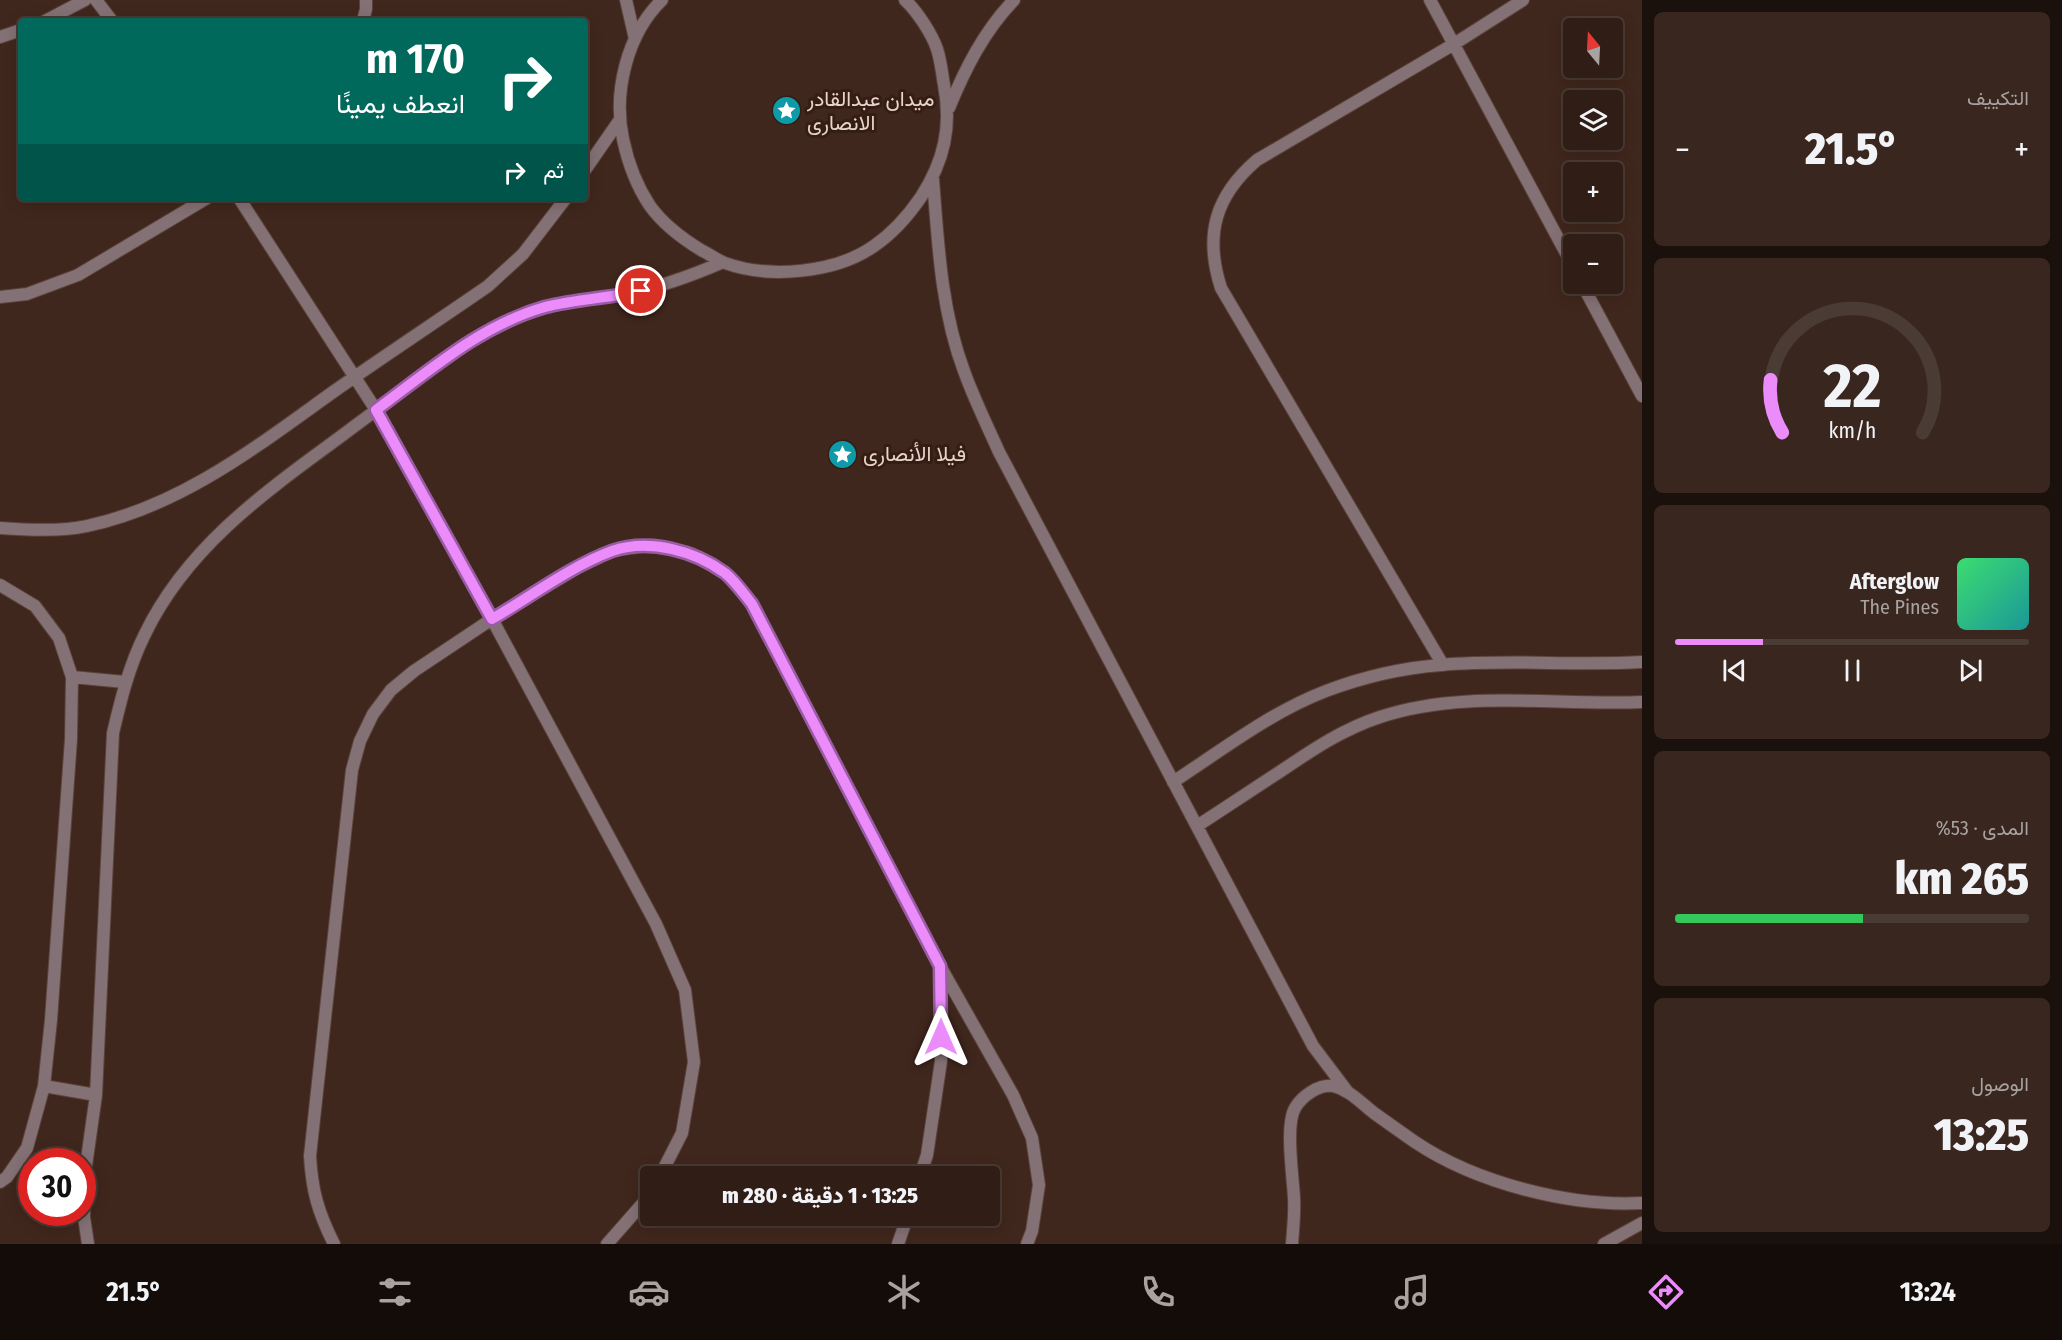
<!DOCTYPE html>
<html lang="ar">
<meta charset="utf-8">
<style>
body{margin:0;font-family:"Fira Sans Condensed",Vazirmatn,sans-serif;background:#38261f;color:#f1f3f6;direction:rtl;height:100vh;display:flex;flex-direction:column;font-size:22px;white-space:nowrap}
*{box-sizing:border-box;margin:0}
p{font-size:20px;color:#a8a2a1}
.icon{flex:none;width:33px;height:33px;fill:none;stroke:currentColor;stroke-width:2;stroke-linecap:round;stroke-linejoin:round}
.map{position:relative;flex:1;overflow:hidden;direction:ltr}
.drawer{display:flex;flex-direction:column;gap:12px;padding:12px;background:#1a100c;width:420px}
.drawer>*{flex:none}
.top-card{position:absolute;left:18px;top:18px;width:570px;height:183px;border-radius:6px;box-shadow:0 3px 15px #0003,0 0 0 2px #4b3b35;direction:rtl;background:#00695c;color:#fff;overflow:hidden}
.needle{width:39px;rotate:342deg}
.buttons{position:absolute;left:1563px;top:18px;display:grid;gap:12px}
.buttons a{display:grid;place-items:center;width:60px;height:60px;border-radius:6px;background:#301d16;box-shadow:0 3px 15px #0003,0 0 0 2px #4b3b35;font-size:30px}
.speed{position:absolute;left:18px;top:1148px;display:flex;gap:12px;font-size:30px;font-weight:700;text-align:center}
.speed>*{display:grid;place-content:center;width:78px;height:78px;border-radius:50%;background:#301d16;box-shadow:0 3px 15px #0003,0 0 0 2px #4b3b35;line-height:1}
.speed .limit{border:9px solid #d22;background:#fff;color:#111}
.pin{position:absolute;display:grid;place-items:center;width:51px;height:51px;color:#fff;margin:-26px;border:3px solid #fff;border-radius:50%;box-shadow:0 2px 6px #0007}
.me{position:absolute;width:66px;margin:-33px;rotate:0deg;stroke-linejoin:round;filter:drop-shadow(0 0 4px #0008)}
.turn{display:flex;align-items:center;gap:21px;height:126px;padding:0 24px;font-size:27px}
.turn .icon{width:78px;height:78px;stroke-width:2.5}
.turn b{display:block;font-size:42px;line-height:51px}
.then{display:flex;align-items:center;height:57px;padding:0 24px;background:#0003;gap:12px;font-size:22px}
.big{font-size:45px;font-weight:800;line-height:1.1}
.drawer .tile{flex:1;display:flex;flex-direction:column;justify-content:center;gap:9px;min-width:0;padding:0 21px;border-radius:9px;background:#38261f}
.drawer .dial{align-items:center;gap:0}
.dial svg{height:156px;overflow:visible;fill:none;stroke:#4b3b35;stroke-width:7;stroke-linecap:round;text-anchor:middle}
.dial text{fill:#f1f3f6;stroke:none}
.song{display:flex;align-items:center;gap:18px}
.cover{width:72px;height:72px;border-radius:9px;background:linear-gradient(135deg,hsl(140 70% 55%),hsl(180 70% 35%))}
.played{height:6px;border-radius:3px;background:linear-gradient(90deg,#ec8cfb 25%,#4b3b35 25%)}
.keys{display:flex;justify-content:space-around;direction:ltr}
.heat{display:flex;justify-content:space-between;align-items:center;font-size:33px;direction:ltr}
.charge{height:9px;border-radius:4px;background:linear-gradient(90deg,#34c759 53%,#4b3b35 0)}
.trip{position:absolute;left:640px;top:1166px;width:360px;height:60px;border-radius:6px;background:#301d16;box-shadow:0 3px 15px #0003,0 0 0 2px #4b3b35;font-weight:800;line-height:60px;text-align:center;direction:rtl}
.dock{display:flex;height:96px;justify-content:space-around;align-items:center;background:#130c09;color:#a8a2a1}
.dock .icon{width:42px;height:42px}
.dock .selected{color:#ec8cfb}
.dock b{font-size:27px;color:#f1f3f6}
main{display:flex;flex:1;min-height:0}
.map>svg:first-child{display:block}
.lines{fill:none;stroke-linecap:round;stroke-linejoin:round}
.minor-casing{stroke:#5b4339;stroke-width:14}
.minor{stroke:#847175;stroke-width:12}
.route-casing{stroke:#995ba3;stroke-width:15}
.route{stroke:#ec8cfb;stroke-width:10}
.labels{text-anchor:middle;stroke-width:6;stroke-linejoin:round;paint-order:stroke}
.poi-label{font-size:21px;fill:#e6d5ce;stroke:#351d13;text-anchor:start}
</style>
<main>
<section class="drawer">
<div class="tile"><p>التكييف</p>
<div class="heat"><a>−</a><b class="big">21.5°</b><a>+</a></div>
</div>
<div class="tile dial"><svg viewBox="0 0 100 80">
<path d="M14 69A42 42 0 1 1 86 69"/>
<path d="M14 69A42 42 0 0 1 8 42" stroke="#ec8cfb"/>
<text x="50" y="56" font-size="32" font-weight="700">22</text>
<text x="50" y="72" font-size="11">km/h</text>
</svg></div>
<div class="tile">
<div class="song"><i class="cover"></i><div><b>Afterglow</b><p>The Pines</p></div></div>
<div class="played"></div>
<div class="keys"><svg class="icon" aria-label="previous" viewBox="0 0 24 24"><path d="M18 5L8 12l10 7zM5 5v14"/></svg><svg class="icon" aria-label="pause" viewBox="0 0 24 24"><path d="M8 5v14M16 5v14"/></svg><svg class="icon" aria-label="next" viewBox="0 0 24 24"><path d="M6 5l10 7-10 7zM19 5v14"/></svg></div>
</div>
<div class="tile"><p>المدى · 53%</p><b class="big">265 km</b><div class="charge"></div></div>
<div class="tile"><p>الوصول</p><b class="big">13:25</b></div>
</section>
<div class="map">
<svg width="1642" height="1244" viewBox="0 0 1642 1244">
<rect width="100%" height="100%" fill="#40271d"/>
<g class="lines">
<defs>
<path id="minor" d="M96 0 112 21
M626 0 635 39
M662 0C627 34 613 92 623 139 628 163 636 185 650 206 663 224 683 239 701 250 709 254 717 260 725 263 769 279 836 273 874 246 893 233 908 216 921 197 944 161 952 127 944 85 942 74 941 61 937 49 932 34 917 11 905 0
M1430 0 1574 268
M45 21 85 0
M363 21 366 9V0
M0 37 21 30
M949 108C965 69 984 31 1014 0
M585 170 619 121
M933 179C938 243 941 310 964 371 974 399 987 425 999 452L1313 1046 1347 1091
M239 198 376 410 492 619 656 924 685 990 694 1062 682 1133 660 1176
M1582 284 1642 396
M0 297 27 294 78 275 207 198
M0 528C26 530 61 532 87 526 181 506 256 447 333 392 384 356 436 322 488 286L523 254 566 198
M0 585 35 606 59 638 72 677 71 739 51 1020 44 1086 27 1148 7 1177 0 1182
M1443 665 1221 288C1204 235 1215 196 1257 160L1454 44 1523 0
M72 677 125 682
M1173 782C1222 750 1271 712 1326 691 1363 677 1402 668 1441 665 1508 659 1575 666 1642 662
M1197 826C1225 808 1253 789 1281 771 1312 750 1343 729 1380 717 1464 689 1555 706 1642 702
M44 1086 96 1095
M920 1176 927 1155 941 1061 940 969
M88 1244 84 1217 85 1173 96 1095 113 733C121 699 129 666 145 634 187 547 265 492 340 437 384 404 428 372 472 340 495 328 519 315 544 308 571 300 599 299 626 294 660 287 691 276 723 262
M334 1244C318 1212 312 1191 310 1156L352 770 360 741 373 714 391 690 414 671 492 619 577 568 614 550 653 545 692 554 726 574 752 604 940 966 1013 1095 1032 1138 1039 1185 1032 1231 1027 1244
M607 1244 651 1194
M898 1244 908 1215
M1292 1244C1293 1229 1295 1213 1294 1198 1293 1177 1285 1125 1295 1108 1302 1096 1319 1084 1333 1086 1350 1090 1361 1103 1374 1113 1388 1123 1402 1133 1415 1142 1476 1183 1570 1207 1642 1203
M1604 1244 1642 1223"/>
</defs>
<use href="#minor" class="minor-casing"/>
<use href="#minor" class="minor"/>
</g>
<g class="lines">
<defs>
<path id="route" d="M641 291C609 298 577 299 545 307 481 325 429 371 376 410L492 619C530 597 571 566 612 551 649 538 695 551 725 573 735 581 744 594 752 604L940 966 941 1037"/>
</defs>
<use href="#route" class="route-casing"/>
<use href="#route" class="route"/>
</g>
<defs>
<symbol id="sight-disc" viewBox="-11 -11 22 22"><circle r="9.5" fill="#0f9aa8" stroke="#351d13"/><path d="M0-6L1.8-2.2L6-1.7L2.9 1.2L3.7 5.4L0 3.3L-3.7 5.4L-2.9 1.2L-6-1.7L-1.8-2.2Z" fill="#fff"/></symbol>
</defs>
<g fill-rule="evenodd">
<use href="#sight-disc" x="770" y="94" width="33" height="33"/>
<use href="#sight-disc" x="826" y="438" width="33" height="33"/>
</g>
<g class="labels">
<g class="poi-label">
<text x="807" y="106">ميدان عبدالقادر<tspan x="807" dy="24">الانصارى</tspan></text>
<text x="863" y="461">فيلا الأنصارى</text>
</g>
</g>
</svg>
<div class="buttons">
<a><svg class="needle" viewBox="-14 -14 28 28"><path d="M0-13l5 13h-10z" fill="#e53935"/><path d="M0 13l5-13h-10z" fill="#a8a2a1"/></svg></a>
<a><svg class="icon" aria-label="layers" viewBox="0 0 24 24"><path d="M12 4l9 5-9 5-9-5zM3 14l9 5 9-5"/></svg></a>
<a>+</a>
<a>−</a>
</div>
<div class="speed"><div class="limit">30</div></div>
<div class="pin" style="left:641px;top:291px;background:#d93025"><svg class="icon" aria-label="arrive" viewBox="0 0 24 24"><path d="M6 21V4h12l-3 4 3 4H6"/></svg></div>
<svg class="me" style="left:941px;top:1037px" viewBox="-20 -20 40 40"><path d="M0-17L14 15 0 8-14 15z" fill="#ec8cfb" stroke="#fff" stroke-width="4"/></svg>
<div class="trip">13:25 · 1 دقيقة · 280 m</div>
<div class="top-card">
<div class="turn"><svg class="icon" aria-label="right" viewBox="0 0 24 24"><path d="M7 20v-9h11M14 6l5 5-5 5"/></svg><div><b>170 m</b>انعطف يمينًا</div></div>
<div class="then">ثم<svg class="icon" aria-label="right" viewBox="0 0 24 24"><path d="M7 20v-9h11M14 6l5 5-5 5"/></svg></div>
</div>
</div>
</main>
<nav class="dock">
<b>13:24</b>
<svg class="icon selected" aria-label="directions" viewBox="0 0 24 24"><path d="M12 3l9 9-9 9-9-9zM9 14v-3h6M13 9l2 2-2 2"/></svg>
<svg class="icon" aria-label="music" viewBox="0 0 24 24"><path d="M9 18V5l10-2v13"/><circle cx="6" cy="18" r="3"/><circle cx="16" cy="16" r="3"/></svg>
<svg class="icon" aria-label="phone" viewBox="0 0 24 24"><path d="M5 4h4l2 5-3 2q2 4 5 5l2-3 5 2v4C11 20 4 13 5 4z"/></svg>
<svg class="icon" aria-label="climate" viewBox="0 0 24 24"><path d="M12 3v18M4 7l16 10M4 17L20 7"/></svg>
<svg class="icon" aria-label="car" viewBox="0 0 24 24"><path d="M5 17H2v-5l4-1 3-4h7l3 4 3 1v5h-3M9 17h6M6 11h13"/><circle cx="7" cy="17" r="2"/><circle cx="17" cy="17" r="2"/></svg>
<svg class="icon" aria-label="filters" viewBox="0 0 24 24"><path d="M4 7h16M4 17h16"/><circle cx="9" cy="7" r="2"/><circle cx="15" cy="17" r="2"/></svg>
<b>21.5°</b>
</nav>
